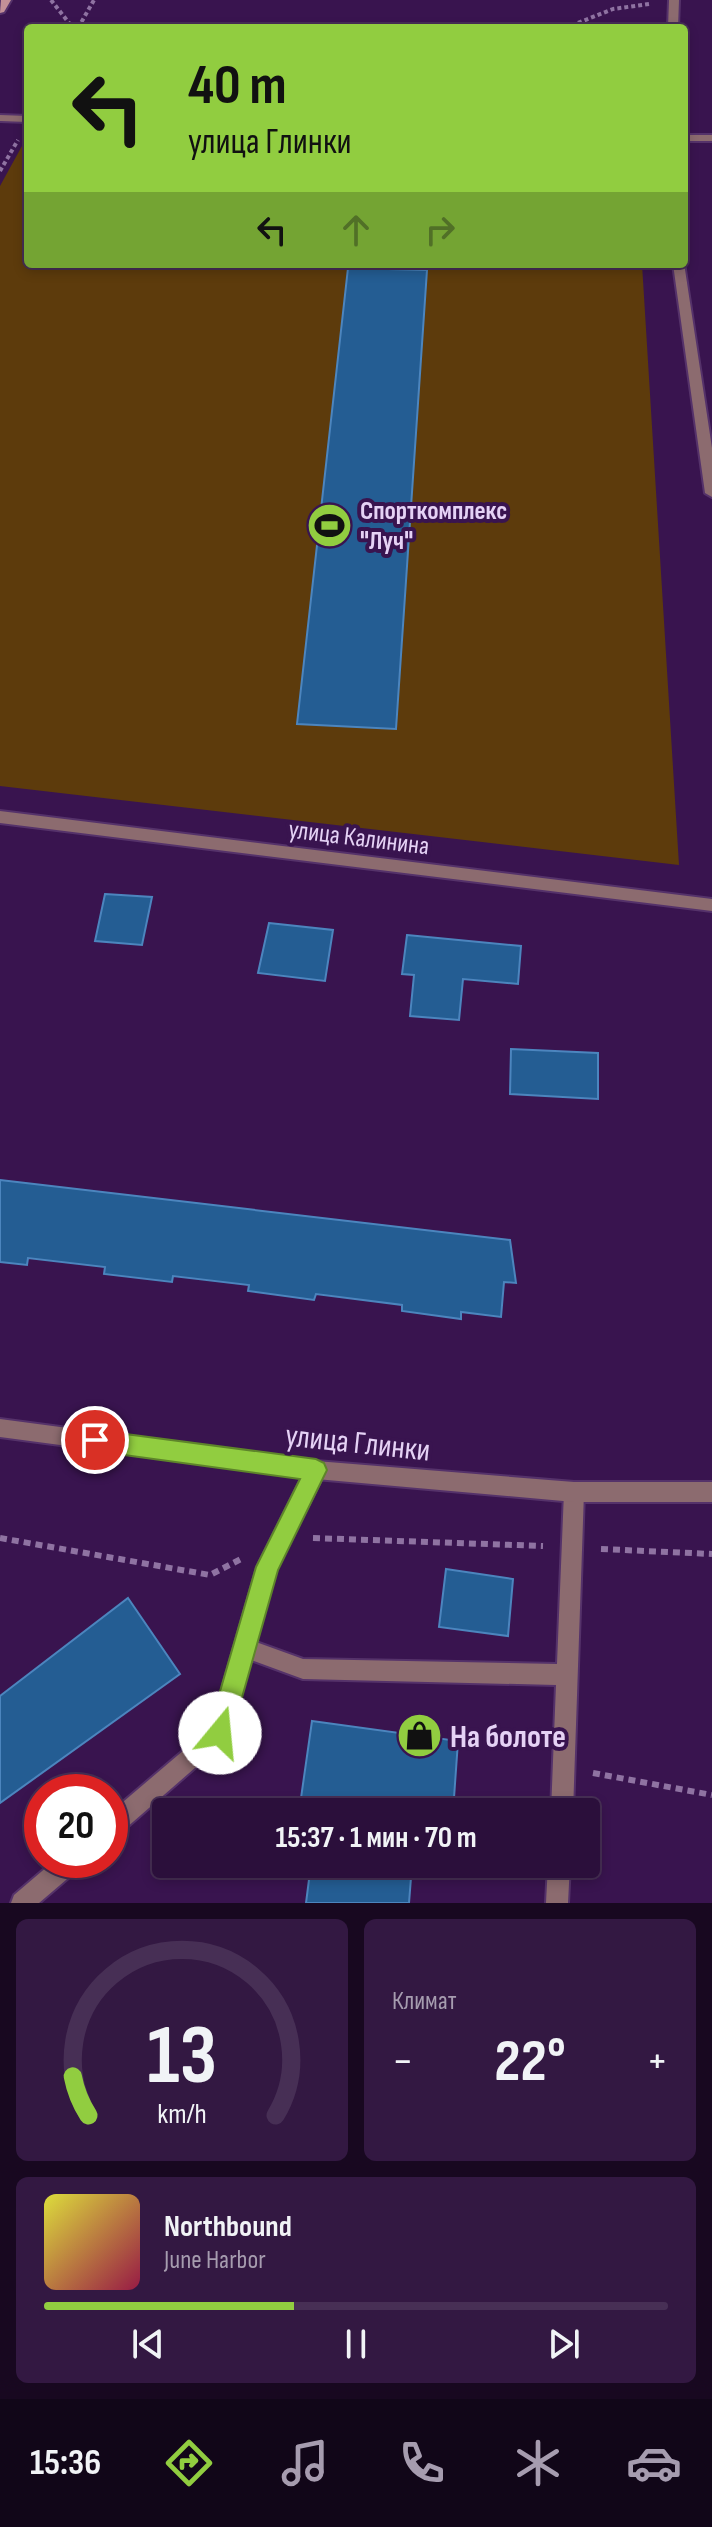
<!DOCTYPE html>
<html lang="ru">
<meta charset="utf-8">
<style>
body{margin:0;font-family:"Sofia Sans Condensed",sans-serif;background:#331842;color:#f1f3f6;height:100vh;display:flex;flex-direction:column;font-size:30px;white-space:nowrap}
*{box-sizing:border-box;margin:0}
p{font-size:26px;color:#a69caf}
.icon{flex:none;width:44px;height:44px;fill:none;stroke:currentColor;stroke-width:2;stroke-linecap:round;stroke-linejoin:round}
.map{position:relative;height:1903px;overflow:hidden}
.details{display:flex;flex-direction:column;gap:16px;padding:16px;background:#180820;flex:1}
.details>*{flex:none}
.guide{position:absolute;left:24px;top:24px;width:664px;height:244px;border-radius:8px;box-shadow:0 4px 12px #0003,0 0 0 2px #472f55;background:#91cd40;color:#111;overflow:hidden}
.speed{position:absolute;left:24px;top:1774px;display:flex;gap:16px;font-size:40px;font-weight:700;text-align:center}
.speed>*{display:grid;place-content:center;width:104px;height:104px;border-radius:50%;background:#2b0f3b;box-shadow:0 4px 12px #0003,0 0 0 2px #472f55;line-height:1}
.speed .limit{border:12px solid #d22;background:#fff;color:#111}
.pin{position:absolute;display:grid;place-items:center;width:68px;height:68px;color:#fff;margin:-34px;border:4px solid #fff;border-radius:50%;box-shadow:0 2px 8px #0007}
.me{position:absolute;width:88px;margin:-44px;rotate:17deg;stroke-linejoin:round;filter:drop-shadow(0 0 6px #0008)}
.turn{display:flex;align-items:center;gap:28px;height:168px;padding:0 32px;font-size:36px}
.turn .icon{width:104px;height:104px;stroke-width:2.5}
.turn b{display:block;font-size:56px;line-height:68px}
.lanes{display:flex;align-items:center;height:76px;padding:0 32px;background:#0003;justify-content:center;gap:40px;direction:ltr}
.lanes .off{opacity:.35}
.big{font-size:60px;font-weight:700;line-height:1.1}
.details .tile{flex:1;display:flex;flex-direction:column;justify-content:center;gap:12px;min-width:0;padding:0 28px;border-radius:12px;background:#331842}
.details .dial{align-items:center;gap:0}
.dial svg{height:208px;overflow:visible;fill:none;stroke:#472f55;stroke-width:7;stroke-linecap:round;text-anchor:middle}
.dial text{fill:#f1f3f6;stroke:none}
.song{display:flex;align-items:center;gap:24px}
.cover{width:96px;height:96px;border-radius:12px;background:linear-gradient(135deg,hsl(60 70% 55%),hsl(340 70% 35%))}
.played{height:8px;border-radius:4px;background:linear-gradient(90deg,#91cd40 40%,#472f55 40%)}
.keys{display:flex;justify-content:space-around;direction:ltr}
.heat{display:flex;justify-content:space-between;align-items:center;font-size:44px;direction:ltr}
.details .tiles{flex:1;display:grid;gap:16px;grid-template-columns:1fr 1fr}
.tile:last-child{grid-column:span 2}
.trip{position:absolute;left:152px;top:1798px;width:448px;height:80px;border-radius:8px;background:#2b0f3b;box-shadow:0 4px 12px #0003,0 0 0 2px #472f55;font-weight:700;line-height:80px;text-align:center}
.menu{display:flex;height:128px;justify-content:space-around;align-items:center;background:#110618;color:#a69caf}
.menu .icon{width:56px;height:56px}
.menu .on{color:#91cd40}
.menu b{font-size:36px;color:#f1f3f6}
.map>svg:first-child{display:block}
.green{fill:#5d3b0c}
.building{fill:#245d93;stroke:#4c85be;stroke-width:2}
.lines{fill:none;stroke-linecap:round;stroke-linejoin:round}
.service-casing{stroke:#55326a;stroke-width:4}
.minor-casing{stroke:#55326a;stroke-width:4}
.tertiary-casing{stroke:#55326a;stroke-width:4}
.secondary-casing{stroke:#55326a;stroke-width:4}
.path-far1{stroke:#8f73a2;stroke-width:4;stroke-dasharray:4 3;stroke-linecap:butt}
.path{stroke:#8f73a2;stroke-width:6;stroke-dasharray:7 5;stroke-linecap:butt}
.service{fill:#8c6b6f;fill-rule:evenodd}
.minor{fill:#8c6b6f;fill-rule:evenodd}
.tertiary{fill:#8c6b6f;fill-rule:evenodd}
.secondary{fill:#c39097;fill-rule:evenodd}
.route{fill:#91cd40;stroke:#5e852a;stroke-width:2}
.labels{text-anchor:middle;stroke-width:8;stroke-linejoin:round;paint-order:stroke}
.poi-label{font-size:26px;font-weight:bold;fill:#e5d2f5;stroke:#39144f;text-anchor:start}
.street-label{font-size:26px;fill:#e5d2f5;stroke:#39144f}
.near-street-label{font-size:32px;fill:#e5d2f5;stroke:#39144f}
.near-poi-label{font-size:32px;font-weight:bold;fill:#e5d2f5;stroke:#39144f;text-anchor:start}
</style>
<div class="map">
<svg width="712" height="1903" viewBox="0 0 712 1903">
<rect width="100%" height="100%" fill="#39144f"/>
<path class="green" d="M28 135V264H642L679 865 0 786V186Z"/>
<path class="building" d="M348 268 427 270 396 729 297 724Z
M105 894 152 897 142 945 95 941Z
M269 923 333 930 325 981 258 973Z
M407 935 521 946 518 984 463 979 459 1020 410 1016 414 975 402 974Z
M511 1049 598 1053V1099L510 1094Z
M0 1180 510 1240 516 1283 504 1282 501 1317 461 1312V1319L402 1311V1305L316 1294 314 1300 248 1291 249 1285 173 1276 172 1282 104 1274 105 1267 28 1258 27 1265 0 1262Z
M446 1569 513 1579 508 1636 439 1627Z
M128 1598 180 1674 0 1803V1696Z
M312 1721 458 1741 453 1812H299Z
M311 1864H448V1870L412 1865 409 1903H306Z"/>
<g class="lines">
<defs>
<path id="service" d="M316 1461 323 1463 326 1470 276 1570 256 1642 303 1659 557 1664 564 1492 567 1485 574 1482 581 1485 584 1492 573 1812H551L556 1685 303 1679 251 1660 227 1740 118 1835 110 1838V1813L211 1727 257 1567 309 1463Z
M55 1860H83L80 1868 39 1903H11L14 1895Z
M548 1864H570L568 1903H546Z"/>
<path id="minor" d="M669 0H679L678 28H668Z
M684 263 712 448V497L705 493 673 264Z
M0 811 712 899V911L0 823Z"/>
<path id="tertiary" d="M0 115 28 116V122L0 121Z
M684 135H712V141H684Z
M0 1419 316 1461 574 1482H712V1502H574L316 1479 0 1437Z"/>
<path id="secondary" d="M1 0H11L4 12 0 13Z"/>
</defs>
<use href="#service" class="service-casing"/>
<use href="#minor" class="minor-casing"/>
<use href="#tertiary" class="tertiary-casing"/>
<use href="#secondary" class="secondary-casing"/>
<path class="path-far1" d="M51 0 73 28
M78 28 94 0
M565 28 613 9 649 4
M0 171 18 140"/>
<path class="path" d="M0 1538 210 1575 241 1559
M313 1538 543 1546
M601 1549 712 1554
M593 1773 712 1795"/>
<use href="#service" class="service"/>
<use href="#minor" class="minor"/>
<use href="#tertiary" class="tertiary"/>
<use href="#secondary" class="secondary"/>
</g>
<path class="route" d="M95 1430 316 1459 324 1463 327 1470 278 1570 232 1733 229 1741 220 1745 212 1741 208 1733 256 1567 300 1479 95 1451 87 1448 84 1440 87 1433Z"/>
<defs>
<symbol id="stadium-disc" viewBox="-11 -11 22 22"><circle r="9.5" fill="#91cd40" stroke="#39144f"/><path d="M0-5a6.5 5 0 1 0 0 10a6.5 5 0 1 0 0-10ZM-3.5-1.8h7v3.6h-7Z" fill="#111"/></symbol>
<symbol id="shop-disc" viewBox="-11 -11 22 22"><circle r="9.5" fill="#91cd40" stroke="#39144f"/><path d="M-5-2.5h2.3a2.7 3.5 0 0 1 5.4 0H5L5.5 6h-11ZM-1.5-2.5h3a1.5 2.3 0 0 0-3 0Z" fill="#111"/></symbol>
</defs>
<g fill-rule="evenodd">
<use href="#stadium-disc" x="304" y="500" width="51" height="51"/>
<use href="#shop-disc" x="394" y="1710" width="51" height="51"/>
</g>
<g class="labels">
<g class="poi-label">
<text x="360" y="519">Спорткомплекс<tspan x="360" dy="30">"Луч"</tspan></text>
</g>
<g class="street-label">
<text transform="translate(359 837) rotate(7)" y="9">улица Калинина</text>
</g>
<g class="near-street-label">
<text transform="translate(358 1442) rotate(6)" y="11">улица Глинки</text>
</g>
<g class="near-poi-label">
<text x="450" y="1747">На болоте</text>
</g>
</g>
</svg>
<div class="speed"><div class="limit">20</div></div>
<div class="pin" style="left:95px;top:1440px;background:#d93025"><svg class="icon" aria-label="arrive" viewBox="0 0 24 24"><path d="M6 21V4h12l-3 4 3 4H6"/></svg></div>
<svg class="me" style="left:220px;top:1733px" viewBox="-20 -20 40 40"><circle r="19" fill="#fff"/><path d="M0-13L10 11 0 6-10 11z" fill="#91cd40"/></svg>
<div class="trip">15:37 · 1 мин · 70 m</div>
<div class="guide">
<div class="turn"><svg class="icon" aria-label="left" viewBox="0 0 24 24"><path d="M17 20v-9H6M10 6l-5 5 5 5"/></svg><div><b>40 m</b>улица Глинки</div></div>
<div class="lanes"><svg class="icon" aria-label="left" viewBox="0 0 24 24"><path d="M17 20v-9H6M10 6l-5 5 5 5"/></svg><svg class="icon off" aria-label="ahead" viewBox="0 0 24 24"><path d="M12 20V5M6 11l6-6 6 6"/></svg><svg class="icon off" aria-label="right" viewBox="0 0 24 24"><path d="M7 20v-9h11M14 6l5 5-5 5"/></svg></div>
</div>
</div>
<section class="details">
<div class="tiles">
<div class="tile dial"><svg viewBox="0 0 100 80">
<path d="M14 69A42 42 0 1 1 86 69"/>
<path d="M14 69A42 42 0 0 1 8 54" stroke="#91cd40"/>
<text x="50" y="56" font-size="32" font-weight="700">13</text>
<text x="50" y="72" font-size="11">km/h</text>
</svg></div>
<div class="tile"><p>Климат</p>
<div class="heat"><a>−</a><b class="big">22°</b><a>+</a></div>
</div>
<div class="tile">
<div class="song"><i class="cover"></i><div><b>Northbound</b><p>June Harbor</p></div></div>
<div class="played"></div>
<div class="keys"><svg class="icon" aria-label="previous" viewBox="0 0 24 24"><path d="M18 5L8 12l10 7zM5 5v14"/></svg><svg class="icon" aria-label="pause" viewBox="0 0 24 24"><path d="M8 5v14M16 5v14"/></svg><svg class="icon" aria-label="next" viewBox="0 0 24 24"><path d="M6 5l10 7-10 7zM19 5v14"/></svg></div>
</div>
</div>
</section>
<nav class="menu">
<b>15:36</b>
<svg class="icon on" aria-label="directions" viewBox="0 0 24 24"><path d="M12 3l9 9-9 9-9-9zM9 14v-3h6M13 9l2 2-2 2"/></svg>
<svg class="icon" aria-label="music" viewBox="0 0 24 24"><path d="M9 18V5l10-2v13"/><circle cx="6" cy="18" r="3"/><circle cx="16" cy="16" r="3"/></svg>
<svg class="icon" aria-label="phone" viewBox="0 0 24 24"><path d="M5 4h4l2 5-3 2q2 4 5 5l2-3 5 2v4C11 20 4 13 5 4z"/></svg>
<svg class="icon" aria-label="climate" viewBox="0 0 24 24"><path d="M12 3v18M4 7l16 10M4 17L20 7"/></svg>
<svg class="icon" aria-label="car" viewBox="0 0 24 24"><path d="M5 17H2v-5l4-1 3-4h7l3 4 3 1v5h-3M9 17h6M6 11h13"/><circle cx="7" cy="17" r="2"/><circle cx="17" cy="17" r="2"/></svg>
</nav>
